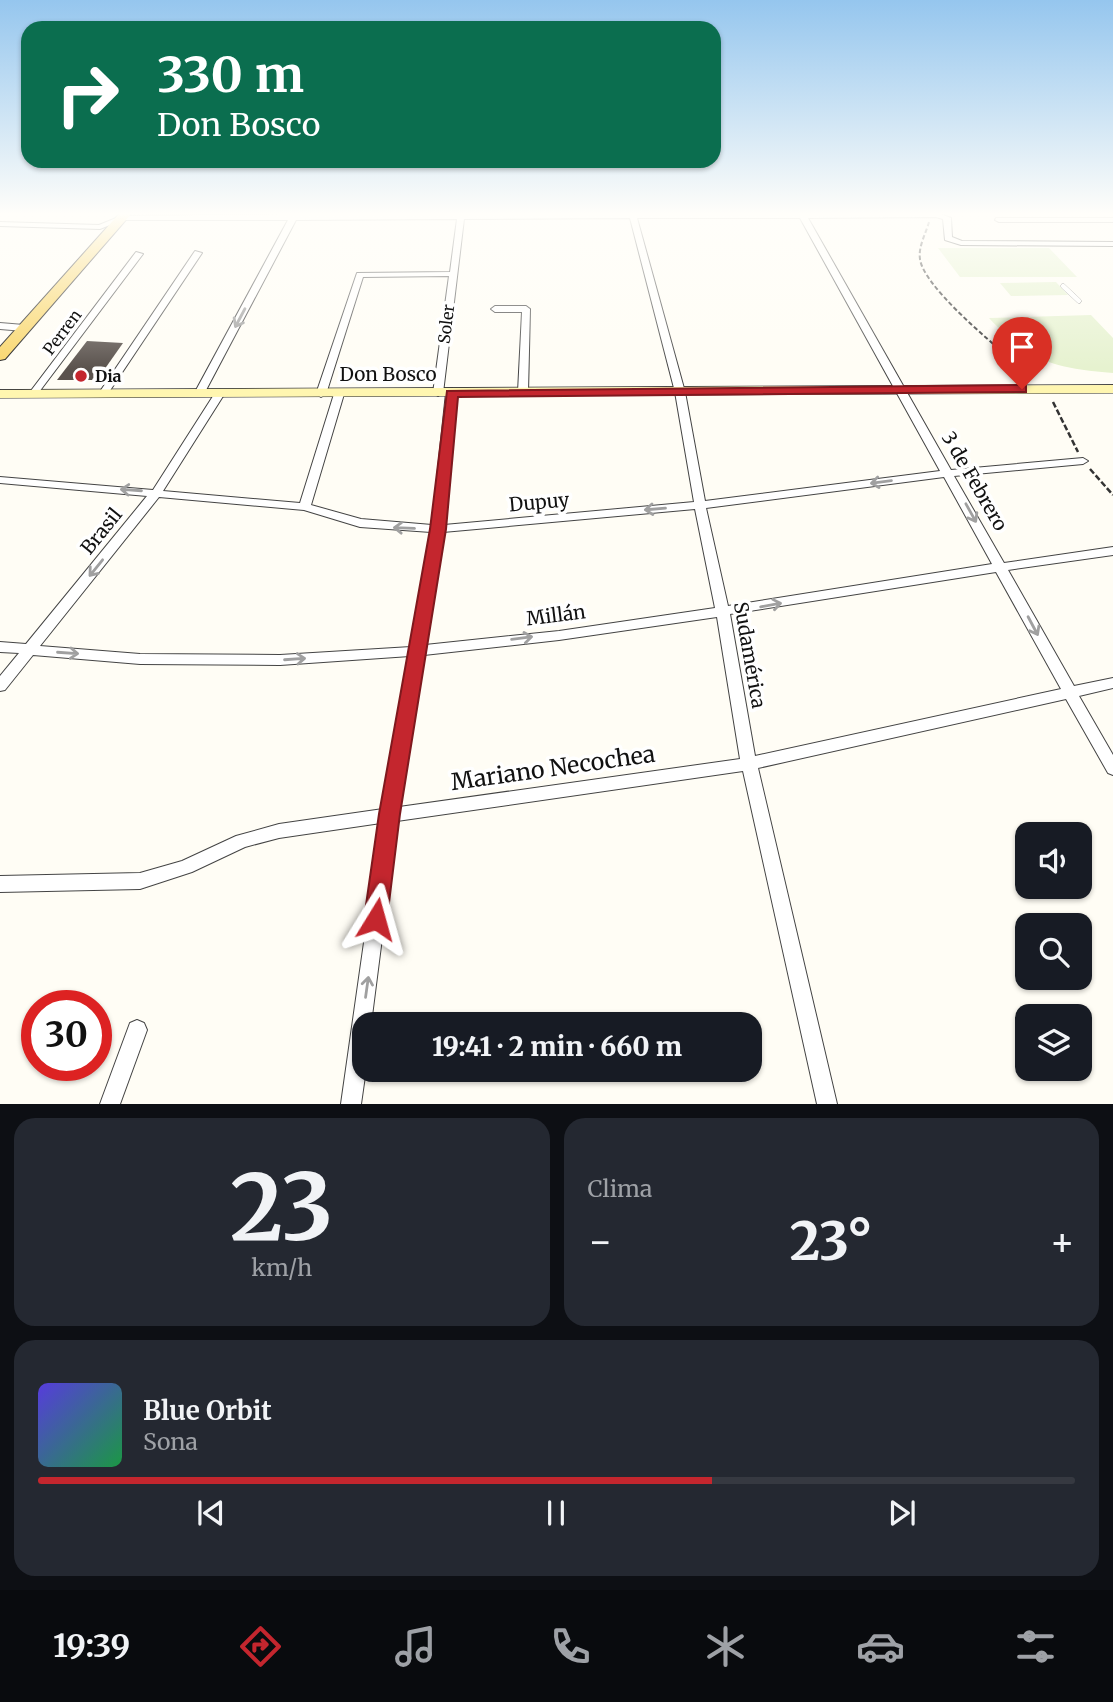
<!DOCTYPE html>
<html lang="es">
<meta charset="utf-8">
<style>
body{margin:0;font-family:Merriweather,serif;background:#242831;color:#f1f3f6;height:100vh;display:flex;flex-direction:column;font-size:26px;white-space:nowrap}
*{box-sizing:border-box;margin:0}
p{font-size:23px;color:#9ea1a6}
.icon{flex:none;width:38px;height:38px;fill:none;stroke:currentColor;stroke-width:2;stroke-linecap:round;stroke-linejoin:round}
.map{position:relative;height:1104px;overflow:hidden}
.details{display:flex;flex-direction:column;gap:14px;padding:14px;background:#0d0f14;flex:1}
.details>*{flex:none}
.hud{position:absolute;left:21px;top:21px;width:700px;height:147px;border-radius:21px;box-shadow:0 2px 5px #0004;background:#0b6e4f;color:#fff;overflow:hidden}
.controls{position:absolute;left:1015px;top:822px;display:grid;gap:14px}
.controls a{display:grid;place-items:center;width:77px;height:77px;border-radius:14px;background:#171b24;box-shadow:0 2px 5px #0004;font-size:35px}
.speed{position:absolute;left:21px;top:990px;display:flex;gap:14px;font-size:35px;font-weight:700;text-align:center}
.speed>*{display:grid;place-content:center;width:91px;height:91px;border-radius:50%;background:#171b24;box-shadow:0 2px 5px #0004;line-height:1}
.speed .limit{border:10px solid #d22;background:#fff;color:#111}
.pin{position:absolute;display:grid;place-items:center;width:60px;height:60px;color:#fff;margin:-72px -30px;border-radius:50% 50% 50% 0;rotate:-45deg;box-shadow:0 0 7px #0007}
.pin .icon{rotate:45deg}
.me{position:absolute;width:77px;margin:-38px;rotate:8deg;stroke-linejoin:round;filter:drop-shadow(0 0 5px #0008)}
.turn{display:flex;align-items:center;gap:24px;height:147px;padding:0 21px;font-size:32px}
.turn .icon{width:91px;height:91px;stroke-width:2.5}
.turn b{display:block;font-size:49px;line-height:60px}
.big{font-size:52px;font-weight:800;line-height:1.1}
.details .tile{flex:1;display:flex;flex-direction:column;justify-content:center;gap:10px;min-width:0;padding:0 24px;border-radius:21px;background:#242831}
.details .dial{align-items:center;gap:0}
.dial b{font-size:91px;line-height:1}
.song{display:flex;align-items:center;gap:21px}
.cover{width:84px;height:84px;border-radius:10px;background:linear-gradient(135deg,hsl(250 70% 55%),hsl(140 70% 35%))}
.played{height:7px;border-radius:4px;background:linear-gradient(90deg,#c4262e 65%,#363941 65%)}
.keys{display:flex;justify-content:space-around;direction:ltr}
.heat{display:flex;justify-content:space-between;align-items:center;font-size:38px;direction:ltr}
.details .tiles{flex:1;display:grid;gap:14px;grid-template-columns:1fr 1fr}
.tile:last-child{grid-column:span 2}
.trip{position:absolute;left:352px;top:1012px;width:410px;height:70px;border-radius:21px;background:#171b24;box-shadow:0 2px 5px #0004;font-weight:800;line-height:70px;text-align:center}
.tab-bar{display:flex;height:112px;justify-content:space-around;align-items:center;background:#090b0e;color:#9ea1a6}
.tab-bar .icon{width:49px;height:49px}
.tab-bar .active{color:#c4262e}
.tab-bar b{font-size:32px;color:#f1f3f6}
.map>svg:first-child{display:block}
.pitch{fill:#e6f2cf}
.building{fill:#5a524d}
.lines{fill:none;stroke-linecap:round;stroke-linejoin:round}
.service-casing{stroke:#444;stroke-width:5}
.minor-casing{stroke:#444;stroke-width:2}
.secondary-casing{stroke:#333;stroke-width:1}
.primary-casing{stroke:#222;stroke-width:2}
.path-far1{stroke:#333;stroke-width:2;stroke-dasharray:4.5 2.5;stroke-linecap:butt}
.path{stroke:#333;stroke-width:2.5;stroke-dasharray:6 2.5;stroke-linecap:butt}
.service{stroke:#fff;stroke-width:4.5}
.minor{fill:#fff;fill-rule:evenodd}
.secondary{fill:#fff6b0;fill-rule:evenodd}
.primary{fill:#f9d66b;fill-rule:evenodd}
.oneway{stroke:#a0a0a0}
.route{fill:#c4262e;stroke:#7f191e;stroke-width:2}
.poi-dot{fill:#c4262e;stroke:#fff;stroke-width:2.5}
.labels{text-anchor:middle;stroke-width:7;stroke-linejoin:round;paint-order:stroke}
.far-street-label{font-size:16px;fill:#111;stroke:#fff}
.far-poi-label{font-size:16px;font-weight:bold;fill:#111;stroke:#fff;text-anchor:start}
.street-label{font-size:19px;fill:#111;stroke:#fff}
.near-street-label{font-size:23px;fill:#111;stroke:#fff}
</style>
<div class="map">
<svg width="1113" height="1104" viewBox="0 0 1113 1104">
<rect width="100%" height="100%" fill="#fffdf5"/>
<path class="pitch" d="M938 248H1049L1077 277H960Z
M1056 282 1068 295 1011 296 1000 283Z
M1091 315 1113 338V373C1053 368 1030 362 989 318Z"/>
<path class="building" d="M87 341 123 343 97 380H57Z"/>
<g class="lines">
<defs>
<path id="service" d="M1063 286 1079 301"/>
<path id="minor" d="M291 214H941L951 218 952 237 962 241 1113 242V246L961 245 945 240 943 219 936 217 808 218 951 470 1083 458 1088 461 1083 464 954 476 1004 563 1113 547V555L1008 570 1074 686 1113 678V688L1079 696 1113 755V775L1108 773 1066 699 758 768 837 1104H817L743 771 397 821 371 1024H364V1069H366L361 1104H341L381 823 279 838 245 847 192 872 140 889 0 892V876L140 873 182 861 236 836 279 824 383 809 410 656 280 665 140 664 33 655 5 690 0 691V676L19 653 0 652V642L26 644 147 496 0 483V477L153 490 215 393 220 390 225 393 163 491 300 503 334 394 339 391 344 394 311 505 361 519 432 525 446 393 451 390 456 393 444 525 694 502 675 392 630 218 464 219 443 393 438 396 433 393 449 276 363 277 326 394 321 397 316 394 357 273 450 272 457 219 296 220 205 392 200 395 195 392 288 220H122L100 229 0 226V222L99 225 121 216ZM637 218H800L940 471 705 501 685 392ZM944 477 992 564 728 606 706 508ZM159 497 304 510 360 527 431 532 411 647 280 655 140 654 40 646ZM695 509 715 608 559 631 425 645 443 532ZM996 572 1061 689 755 756 730 614ZM717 617 740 759 399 807 424 655 559 640Z
M996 218H1113V222H999L995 220Z
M195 251 202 253 107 395H101L99 393Z
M136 252 143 254 36 396H30V392Z
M526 306 530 309 528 392 523 395 518 392 522 312H495L491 309 495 306Z
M0 323 24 325 28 328 24 331 0 329Z
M137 1020 144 1023 147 1030 120 1104H100L130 1023Z"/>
<path id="secondary" d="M1113 385V393L0 398V390Z"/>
<path id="primary" d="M119 214H131L5 359 0 360V347Z"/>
</defs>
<use href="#service" class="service-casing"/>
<use href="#minor" class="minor-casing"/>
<use href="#secondary" class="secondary-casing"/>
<use href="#primary" class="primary-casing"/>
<path class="path-far1" d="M929 222C926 233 918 247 920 259 923 285 988 340 1010 358"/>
<path class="path" d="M1008 356 1033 378
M1053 402 1078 452
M1090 469 1113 495"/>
<use href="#service" class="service"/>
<use href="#minor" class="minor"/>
<use href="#secondary" class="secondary"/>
<use href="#primary" class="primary"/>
</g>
<defs><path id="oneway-shaft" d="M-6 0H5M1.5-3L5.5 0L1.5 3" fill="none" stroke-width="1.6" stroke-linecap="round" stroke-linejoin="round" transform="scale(1.75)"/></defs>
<g class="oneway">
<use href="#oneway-shaft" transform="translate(240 318) rotate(118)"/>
<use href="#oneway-shaft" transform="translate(881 482) rotate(173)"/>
<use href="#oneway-shaft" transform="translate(131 490) rotate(-176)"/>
<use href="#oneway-shaft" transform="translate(655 509) rotate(175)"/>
<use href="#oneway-shaft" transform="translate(971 513) rotate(61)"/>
<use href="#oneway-shaft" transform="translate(404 528) rotate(-178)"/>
<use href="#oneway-shaft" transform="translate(96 568) rotate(129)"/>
<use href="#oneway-shaft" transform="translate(771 605) rotate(-10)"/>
<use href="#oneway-shaft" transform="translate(1033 626) rotate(62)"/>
<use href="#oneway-shaft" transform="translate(522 638) rotate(-7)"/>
<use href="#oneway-shaft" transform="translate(68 653) rotate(4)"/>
<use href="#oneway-shaft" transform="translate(295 659) rotate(-4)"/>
<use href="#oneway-shaft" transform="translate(367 987) rotate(-82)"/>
</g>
<linearGradient id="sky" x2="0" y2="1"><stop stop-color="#95c6ee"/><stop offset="0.58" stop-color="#fffefa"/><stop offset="1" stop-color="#fffefa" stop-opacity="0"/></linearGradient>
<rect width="1113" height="369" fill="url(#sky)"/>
<path class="route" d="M1022 385 1026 386V392L458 397 446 529 400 814 387 919 384 926 376 929 368 926 364 919 379 814 430 529 447 391Z"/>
<circle class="poi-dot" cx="81" cy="376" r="7"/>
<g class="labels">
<g class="far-street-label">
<text transform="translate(446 324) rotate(-83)" y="6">Soler</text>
<text transform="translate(62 332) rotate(-53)" y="6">Perren</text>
</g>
<g class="far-poi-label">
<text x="95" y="382">Dia</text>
</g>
<g class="street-label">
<text x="388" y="381">Don Bosco</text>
<text transform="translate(975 481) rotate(60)" y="7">3 de Febrero</text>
<text transform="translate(539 502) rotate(-5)" y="7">Dupuy</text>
<text transform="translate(101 531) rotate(-51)" y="7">Brasil</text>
<text transform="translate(556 615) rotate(-7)" y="7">Millán</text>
<text transform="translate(750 655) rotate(80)" y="7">Sudamérica</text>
</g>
<g class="near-street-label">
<text transform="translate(553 768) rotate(-8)" y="8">Mariano Necochea</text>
</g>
</g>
</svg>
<div class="controls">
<a><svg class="icon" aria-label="sound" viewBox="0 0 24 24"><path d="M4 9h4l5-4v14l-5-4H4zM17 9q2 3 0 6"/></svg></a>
<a><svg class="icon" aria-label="search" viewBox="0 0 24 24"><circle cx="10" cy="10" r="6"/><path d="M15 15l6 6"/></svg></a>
<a><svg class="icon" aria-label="layers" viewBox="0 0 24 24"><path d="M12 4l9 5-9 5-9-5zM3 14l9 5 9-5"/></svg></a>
</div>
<div class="speed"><div class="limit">30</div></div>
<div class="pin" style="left:1022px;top:389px;background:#d93025"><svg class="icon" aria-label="arrive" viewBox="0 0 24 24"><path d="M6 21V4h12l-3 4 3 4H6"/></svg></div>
<svg class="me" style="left:376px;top:919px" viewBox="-20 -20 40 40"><path d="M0-17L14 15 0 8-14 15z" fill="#c4262e" stroke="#fff" stroke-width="4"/></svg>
<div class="trip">19:41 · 2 min · 660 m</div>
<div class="hud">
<div class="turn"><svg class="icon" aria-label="right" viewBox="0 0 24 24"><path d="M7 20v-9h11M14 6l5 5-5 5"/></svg><div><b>330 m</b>Don Bosco</div></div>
</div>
</div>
<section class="details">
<div class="tiles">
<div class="tile dial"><b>23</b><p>km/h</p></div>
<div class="tile"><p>Clima</p>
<div class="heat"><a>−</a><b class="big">23°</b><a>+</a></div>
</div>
<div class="tile">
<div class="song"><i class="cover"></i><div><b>Blue Orbit</b><p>Sona</p></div></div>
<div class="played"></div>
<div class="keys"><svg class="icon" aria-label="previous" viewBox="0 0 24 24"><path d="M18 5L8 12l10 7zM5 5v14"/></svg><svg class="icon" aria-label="pause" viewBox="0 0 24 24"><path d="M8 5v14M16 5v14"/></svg><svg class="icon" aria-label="next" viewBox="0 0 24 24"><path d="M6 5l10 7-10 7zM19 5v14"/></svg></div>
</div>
</div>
</section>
<nav class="tab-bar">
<b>19:39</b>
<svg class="icon active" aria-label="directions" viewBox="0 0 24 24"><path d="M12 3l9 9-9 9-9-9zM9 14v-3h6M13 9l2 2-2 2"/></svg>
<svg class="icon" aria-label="music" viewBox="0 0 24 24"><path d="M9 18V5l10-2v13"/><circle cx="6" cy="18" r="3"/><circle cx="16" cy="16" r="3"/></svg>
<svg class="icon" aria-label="phone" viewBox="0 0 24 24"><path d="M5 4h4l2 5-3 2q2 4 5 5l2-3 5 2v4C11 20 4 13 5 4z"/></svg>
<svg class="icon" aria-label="climate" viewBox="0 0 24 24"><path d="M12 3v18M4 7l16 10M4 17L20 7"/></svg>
<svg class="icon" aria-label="car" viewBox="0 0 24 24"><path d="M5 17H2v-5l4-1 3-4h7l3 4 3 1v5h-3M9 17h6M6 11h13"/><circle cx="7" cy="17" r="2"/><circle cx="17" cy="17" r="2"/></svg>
<svg class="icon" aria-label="filters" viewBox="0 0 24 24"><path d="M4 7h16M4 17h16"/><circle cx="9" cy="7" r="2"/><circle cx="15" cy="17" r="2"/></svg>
</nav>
